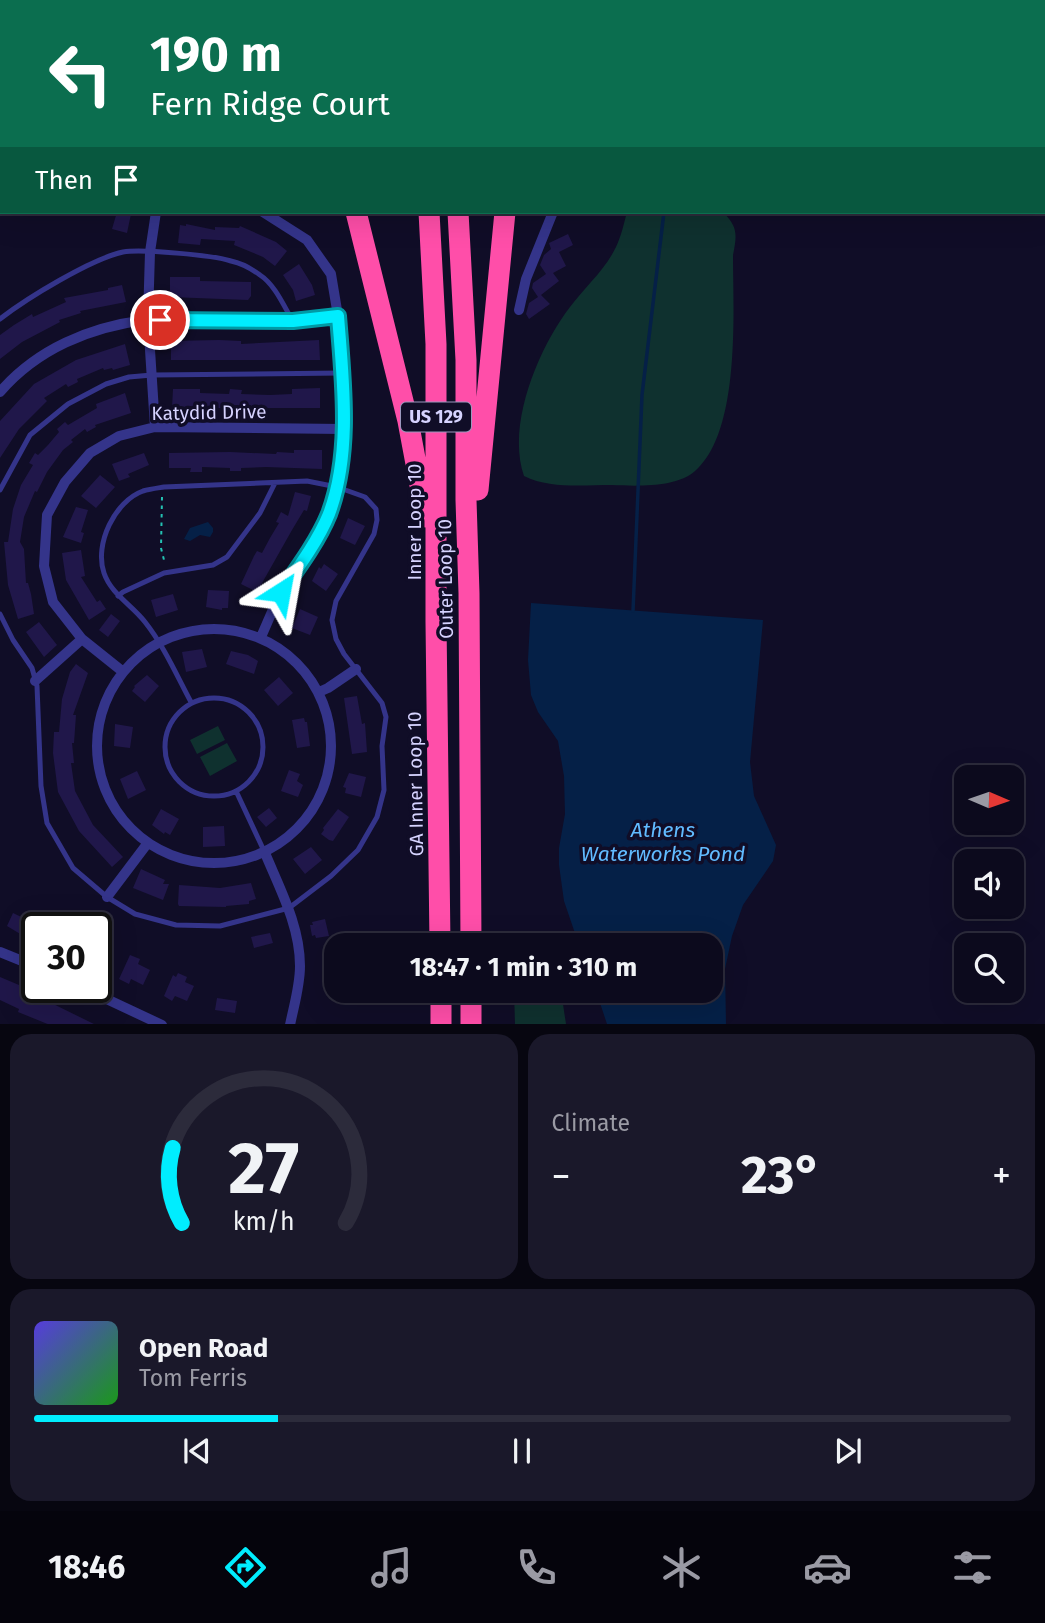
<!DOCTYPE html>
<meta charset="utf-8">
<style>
body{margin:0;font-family:"Fira Sans",sans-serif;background:#1a182a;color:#f1f3f6;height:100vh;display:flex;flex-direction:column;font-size:26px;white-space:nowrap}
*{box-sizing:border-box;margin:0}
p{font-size:23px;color:#9a9aa4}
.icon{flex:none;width:38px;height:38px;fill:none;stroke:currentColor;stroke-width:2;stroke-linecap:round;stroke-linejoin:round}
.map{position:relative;height:1024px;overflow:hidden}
.side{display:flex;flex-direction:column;gap:10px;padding:10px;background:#070610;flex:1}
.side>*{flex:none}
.top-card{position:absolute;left:0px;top:0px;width:1046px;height:214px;box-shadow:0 7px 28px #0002,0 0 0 2px #2c2b3b;background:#0b6e4f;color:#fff;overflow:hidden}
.needle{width:46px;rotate:92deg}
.controls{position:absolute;left:954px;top:765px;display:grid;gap:14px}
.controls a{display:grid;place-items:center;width:70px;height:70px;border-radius:14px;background:#0c0a1d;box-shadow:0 7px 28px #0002,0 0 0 2px #2c2b3b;font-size:35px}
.speed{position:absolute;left:21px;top:912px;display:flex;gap:14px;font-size:35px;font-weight:700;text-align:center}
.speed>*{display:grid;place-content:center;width:91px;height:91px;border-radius:50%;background:#0c0a1d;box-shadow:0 7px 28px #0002,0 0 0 2px #2c2b3b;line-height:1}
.speed .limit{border:4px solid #111;border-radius:10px;background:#fff;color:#111}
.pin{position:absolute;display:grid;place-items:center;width:60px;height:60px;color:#fff;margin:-30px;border:4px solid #fff;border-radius:50%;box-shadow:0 2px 7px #0007}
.me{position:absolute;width:77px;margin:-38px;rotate:34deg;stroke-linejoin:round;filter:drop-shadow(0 0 5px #0008)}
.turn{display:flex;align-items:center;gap:24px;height:147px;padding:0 35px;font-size:32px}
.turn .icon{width:91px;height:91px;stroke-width:2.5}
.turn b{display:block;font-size:49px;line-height:60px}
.then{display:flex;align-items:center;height:66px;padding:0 35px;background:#0003;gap:14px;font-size:26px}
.big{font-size:52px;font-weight:700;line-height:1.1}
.side .widget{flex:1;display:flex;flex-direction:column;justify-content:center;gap:10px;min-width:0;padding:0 24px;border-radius:21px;background:#1a182a}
.side .dial{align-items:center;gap:0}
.dial svg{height:182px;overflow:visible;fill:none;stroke:#2c2b3b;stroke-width:7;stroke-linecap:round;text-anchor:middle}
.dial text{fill:#f1f3f6;stroke:none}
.song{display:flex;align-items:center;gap:21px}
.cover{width:84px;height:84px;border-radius:10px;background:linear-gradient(135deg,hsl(250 70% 55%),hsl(120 70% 35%))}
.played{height:7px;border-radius:4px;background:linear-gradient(90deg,#00edfe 25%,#2c2b3b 25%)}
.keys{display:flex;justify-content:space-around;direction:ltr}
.heat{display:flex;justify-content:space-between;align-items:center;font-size:38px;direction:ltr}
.side .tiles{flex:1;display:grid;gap:10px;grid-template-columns:1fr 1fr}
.widget:last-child{grid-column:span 2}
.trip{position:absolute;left:324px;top:933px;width:399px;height:70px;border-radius:21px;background:#0c0a1d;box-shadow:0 7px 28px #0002,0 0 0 2px #2c2b3b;font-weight:700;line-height:70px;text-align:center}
.dock{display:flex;height:112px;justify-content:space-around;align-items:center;background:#05040c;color:#9a9aa4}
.dock .icon{width:49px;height:49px}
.dock .active{color:#00edfe}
.dock b{font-size:32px;color:#f1f3f6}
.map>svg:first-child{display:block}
.green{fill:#0f312f}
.water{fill:#052047}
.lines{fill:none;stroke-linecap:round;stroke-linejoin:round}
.stream{stroke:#052047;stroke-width:3.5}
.building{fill:#20174a}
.path{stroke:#24c2b3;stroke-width:2;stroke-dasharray:3.5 5;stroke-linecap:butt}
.lane{stroke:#34348a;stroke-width:5}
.street{stroke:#34348a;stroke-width:10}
.highway{stroke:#ff4ea9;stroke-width:21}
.route-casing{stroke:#009aa5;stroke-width:18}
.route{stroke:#00edfe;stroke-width:12}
.labels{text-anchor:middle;stroke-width:7;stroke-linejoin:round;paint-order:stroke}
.shield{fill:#100d27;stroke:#9b98be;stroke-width:2}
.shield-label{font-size:18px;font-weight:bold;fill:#d6d3ff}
.street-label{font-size:19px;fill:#d6d3ff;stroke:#100d27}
.water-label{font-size:21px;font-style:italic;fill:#61bbff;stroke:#100d27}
</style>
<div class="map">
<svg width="1045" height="1025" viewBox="0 0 1045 1025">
<rect width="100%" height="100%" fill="#100d27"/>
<path class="green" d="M627 212H723C738 227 737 235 733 255 733 311 741 431 695 471 676 488 636 486 612 485 583 485 550 489 524 476 506 425 539 347 570 307 585 287 605 270 616 247 621 237 624 223 627 212Z
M218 726 225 740 197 754 190 740Z
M227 743 237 761 210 776 200 757Z
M514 991H561L566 1024H515Z"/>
<path class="water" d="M208 522 213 528V532L210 537 200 535 190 541 184 539 190 528Z
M531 603 763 620 750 762 754 796 776 845 773 861 743 905 732 936 725 969 726 1024H607L596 991 710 990V945H579L564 901 559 865V848L565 814 564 776 558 741 538 712 531 695 528 660Z"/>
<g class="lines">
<path class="stream" d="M712 2V0
M633 611 642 395 664 212"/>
</g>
<path class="building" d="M117 212 131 214 127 233 112 229Z
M186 224 215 230V227L239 228 240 226 276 242 287 251 275 266 263 257 234 245 235 241 201 239 200 245 178 243 180 225 186 226Z
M568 234 573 245 559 252 566 266 553 273 559 281 541 295 550 304 529 319 526 314 529 303 538 297 532 288 533 283 546 274 540 265 544 255 551 249 549 243Z
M299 264 312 285 315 295 296 301 293 290 283 275Z
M170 277H200V281L251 282V296L248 300 170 297Z
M122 285 126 302 80 311 81 313 59 320 60 322 22 342 0 359V335L14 325 32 314 33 317 66 302 64 298 108 290V288Z
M219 340 241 341V344L319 340 320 360H171V341Z
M125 344 130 365 113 370 112 368 104 370 103 368 77 379 78 382 68 387 66 384 44 398 47 401 19 429 0 458V421L34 384 76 360Z
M320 388V408H172L173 389H200V393L229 394 230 389 242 390 241 394 270 395 292 394V389Z
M125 393 131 413 95 425 96 427 87 432 85 429 71 440 73 442 63 450 47 472 37 492 35 491 24 517 20 542 24 549 26 583H28L31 594 34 614 18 619 8 585 4 542H8L13 509 21 485 33 465 29 463 35 453 38 455 48 445 59 432 57 429 65 422 68 425 97 408 96 404Z
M294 450H322V469L266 467 241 468V471H230V468L202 467V472H190L191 468H169V453L230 452 276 454 277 452 294 453Z
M144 453 149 465 128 474 130 477 119 481 112 464Z
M100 475 115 487 96 508 81 496Z
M295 492 311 496 307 511 304 510 292 530 257 592 241 584 254 556 257 551 262 553 270 538 279 523 276 522 281 512 288 516Z
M76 507 88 510 81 532 84 533 81 543 63 537Z
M348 518 365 526 355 545 340 538Z
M81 550 85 576 81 577 97 602 100 600 106 609 89 620 66 580 62 553Z
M324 564 338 574 326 591 312 581 319 567 321 569Z
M208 590 229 591 228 608H222V610L206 607Z
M173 594 178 610 156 617 151 600Z
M300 609 318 617 310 635 292 628Z
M111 614 120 621 108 637 99 630Z
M39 622 57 645 44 657 26 632Z
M202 649 207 667 186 672 182 652Z
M231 651 248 655 258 661 254 674 226 664Z
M76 664 88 673 73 715H76L74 743H72L74 763H71L75 791 93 825 123 857 112 867 79 831 58 792 53 753 54 732H59L62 699 70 672Z
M147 675 159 686 145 702 132 691 135 687 134 686Z
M279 677 293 693 278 706 264 690Z
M357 696 362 724 365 723 367 752 352 754 344 698Z
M304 718 305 722H307L310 746 297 748 292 720Z
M115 724 133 727 130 748 114 746Z
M289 770 300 774 297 781 303 785 298 797 281 791Z
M137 771 146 790 128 799 120 779Z
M349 773 366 777 361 797 345 793 346 788 343 787Z
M269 808 277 818 266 827 257 817Z
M161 809 179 819 170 835 165 832 164 834 152 825Z
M338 809 349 817 333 841 329 840 321 834 324 830 323 828Z
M224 826 225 846 203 847V827Z
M311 847 322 860 305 874 293 859Z
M141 869 165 880 163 884H169L163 900 133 888Z
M251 883 256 899 249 901V904L226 906V907L179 906 178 904 179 885 220 888Z
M13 913 38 925 32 937 23 933 22 935 7 926Z
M325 919 329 936 316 938 315 935 312 936 310 925H313L312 922Z
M270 933 273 943 254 948 251 937Z
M96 943 111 950 96 980Z
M130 955 140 959 138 964 150 970 143 985 131 979 129 984 119 979Z
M178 973 187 977 185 982 194 986 187 1001 175 996 172 1001 164 996 173 975 176 977Z
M0 977 38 993 37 996 96 1025H50L18 1012 19 1009 0 1000Z
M217 998 237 1001 235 1013 215 1010Z"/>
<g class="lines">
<path class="path" d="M162 497 161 548 165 564"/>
<path class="lane" d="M556 0 557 2
M812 0V2
M925 2 926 0
M989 2V0
M1045 64V65
M1045 92V78
M1045 115V117
M0 319C27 298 91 259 123 252 142 249 212 255 231 261 240 263 252 269 260 275 274 284 283 304 291 318
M0 490 30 435 68 404 106 384 129 377 152 375 342 373
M118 596 123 592 164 573 213 565 227 557 260 513 275 483
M0 614 13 640 32 668 37 686 41 786 47 823 73 868 107 897 135 914 176 925 220 926 289 908 331 876 358 850 377 817 384 790 382 746 386 717 382 703 344 654 336 639 332 620 336 601 374 534 377 520 376 509 365 497 337 487 307 481 164 487C158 488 150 489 143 491 115 501 94 544 104 573 111 594 132 605 145 622 164 646 177 676 191 702
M165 747a49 49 0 1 1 98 0a49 49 0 1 1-98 0Z
M236 791 265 853"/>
<path class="street" d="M782 0 783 2
M0 127 2 128
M519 310 526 279 553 212
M0 392C37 349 90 327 145 320 164 317 185 320 204 320 249 321 294 321 338 316
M155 427 148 319 150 252 156 212
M97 746a117 117 0 1 1 234 0a117 117 0 1 1-234 0Z
M261 637 281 591 297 569 328 516 341 474 343 429 338 316 331 274 307 240 263 212
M122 671 82 639 53 602 44 566 47 515 65 482 90 453 119 436 155 427 343 429
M35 681 82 639
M319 692 328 688 356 669
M265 853C280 889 300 926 300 966 300 986 294 1005 290 1025
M107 897 147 844
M0 952 37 967
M81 987 162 1025"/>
<path class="highway" d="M303 0 304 2
M385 0 391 2
M431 0V2
M508 0 509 2
M356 212 408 421 426 517
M429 212 436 344V622L440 945
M458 212 466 360V500L469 593 471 945
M478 490 505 212
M441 990V1025
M471 990V1025"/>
</g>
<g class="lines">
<defs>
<path id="route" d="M160 320 293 321 338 316C343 381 352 452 329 514 318 541 298 568 281 592"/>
</defs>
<use href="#route" class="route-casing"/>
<use href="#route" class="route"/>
</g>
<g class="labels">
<rect class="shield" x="401" y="402.5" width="70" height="29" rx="5"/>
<g class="shield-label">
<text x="436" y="423">US 129</text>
</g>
<g class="street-label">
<text transform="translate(209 412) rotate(-1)" y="7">Katydid Drive</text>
<text transform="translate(414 522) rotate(-90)" y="7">Inner Loop 10</text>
<text transform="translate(445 579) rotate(-91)" y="7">Outer Loop 10</text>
<text transform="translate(415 784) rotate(-91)" y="7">GA Inner Loop 10</text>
</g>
<g class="water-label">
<text x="663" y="837">Athens<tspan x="663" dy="24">Waterworks Pond</tspan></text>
</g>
</g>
</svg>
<div class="controls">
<a><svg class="needle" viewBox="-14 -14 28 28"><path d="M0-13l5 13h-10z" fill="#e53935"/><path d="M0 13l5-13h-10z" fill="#9a9aa4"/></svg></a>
<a><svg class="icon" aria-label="sound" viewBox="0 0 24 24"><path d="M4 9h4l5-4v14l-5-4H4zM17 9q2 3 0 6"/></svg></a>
<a><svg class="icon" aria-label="search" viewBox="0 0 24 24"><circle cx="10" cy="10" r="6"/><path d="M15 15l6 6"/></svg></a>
</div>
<div class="speed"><div class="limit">30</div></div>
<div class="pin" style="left:160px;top:320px;background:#d93025"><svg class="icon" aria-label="arrive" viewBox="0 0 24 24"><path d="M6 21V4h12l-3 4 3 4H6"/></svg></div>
<svg class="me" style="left:281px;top:592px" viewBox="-20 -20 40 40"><path d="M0-17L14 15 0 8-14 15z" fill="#00edfe" stroke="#fff" stroke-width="4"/></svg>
<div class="trip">18:47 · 1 min · 310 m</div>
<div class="top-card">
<div class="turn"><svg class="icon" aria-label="left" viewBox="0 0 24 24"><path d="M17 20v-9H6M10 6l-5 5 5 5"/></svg><div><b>190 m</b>Fern Ridge Court</div></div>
<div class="then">Then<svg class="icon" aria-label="arrive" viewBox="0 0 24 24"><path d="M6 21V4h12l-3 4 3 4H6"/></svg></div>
</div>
</div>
<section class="side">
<div class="tiles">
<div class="widget dial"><svg viewBox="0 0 100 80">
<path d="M14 69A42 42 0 1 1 86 69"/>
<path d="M14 69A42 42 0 0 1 10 36" stroke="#00edfe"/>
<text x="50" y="56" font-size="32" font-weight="700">27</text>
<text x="50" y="72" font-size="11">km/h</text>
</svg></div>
<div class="widget"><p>Climate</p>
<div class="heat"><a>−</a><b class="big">23°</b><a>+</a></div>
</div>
<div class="widget">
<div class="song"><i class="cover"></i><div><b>Open Road</b><p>Tom Ferris</p></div></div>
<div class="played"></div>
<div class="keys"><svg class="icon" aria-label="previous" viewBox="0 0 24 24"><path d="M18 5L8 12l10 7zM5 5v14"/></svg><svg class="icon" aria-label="pause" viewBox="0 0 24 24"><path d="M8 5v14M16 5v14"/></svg><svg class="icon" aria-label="next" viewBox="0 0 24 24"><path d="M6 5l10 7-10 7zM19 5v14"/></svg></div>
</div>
</div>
</section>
<nav class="dock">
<b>18:46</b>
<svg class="icon active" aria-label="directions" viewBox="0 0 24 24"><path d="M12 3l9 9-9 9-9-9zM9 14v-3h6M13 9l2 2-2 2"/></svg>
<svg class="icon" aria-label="music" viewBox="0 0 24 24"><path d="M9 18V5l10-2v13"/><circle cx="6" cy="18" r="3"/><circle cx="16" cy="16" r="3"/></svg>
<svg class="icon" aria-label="phone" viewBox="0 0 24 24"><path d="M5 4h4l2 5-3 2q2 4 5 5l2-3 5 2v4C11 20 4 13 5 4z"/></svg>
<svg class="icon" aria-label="climate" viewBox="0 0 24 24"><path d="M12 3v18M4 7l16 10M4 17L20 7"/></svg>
<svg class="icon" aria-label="car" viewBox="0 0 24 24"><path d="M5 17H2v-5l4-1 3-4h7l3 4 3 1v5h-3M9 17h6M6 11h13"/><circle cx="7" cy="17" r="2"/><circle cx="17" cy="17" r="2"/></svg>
<svg class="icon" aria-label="filters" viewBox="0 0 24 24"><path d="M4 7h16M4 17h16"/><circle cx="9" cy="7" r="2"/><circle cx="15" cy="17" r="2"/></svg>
</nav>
